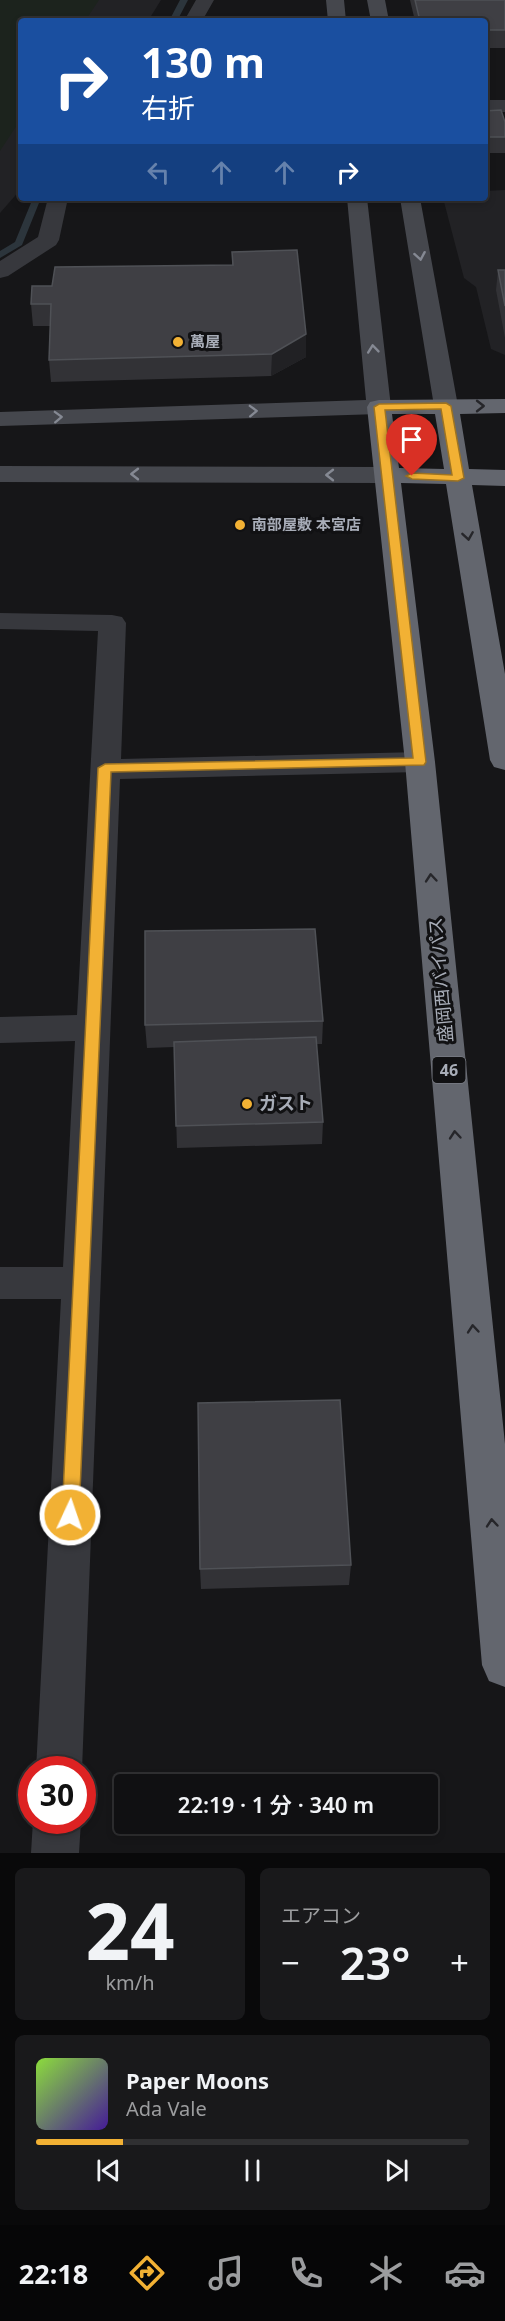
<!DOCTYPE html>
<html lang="ja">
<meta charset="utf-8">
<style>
body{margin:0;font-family:"Noto Sans","Noto Sans JP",sans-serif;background:#19191b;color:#f1f3f6;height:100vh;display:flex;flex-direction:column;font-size:22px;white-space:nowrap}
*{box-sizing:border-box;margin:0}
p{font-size:20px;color:#9c9d9f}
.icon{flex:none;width:33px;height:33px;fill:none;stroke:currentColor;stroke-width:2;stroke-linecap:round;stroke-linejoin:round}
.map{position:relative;height:1853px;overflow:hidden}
.drawer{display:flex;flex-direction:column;gap:15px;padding:15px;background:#09090a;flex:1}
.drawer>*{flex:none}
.banner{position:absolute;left:18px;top:18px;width:470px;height:183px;border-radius:6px;box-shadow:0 3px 9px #0003,0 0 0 2px #303032;background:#1a4fa0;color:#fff;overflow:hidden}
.speed{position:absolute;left:18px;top:1756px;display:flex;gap:12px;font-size:30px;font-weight:700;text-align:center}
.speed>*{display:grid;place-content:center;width:78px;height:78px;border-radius:50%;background:#101012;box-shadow:0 3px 9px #0003,0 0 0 2px #303032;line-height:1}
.speed .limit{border:9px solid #d22;background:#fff;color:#111}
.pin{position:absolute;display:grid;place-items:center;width:51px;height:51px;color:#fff;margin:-62px -26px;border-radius:50% 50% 50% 0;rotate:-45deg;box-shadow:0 0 6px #0007}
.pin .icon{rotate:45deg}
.me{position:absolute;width:66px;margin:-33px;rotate:3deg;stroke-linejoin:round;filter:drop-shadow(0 0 4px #0008)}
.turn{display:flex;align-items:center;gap:21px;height:126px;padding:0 24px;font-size:27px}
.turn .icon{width:78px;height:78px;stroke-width:2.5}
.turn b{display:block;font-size:42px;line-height:51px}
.lanes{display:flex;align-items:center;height:57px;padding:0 24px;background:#0003;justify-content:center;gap:30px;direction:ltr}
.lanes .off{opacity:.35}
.big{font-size:45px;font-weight:600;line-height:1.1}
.drawer .tile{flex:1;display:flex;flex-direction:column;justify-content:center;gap:9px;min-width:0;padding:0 21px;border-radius:9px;background:#19191b}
.drawer .dial{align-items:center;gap:0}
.dial b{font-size:78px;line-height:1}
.song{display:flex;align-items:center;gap:18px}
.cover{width:72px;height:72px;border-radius:9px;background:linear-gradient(135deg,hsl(90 70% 55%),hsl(260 70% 35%))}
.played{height:6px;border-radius:3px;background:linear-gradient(90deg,#f2b134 20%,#303032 20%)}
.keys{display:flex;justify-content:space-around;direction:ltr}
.heat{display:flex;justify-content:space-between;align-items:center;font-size:33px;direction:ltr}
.drawer .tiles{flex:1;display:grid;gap:15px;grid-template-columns:1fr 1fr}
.tile:last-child{grid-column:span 2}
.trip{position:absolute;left:114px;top:1774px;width:324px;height:60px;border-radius:6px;background:#101012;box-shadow:0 3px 9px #0003,0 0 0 2px #303032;font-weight:600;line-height:60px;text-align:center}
.menu{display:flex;height:96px;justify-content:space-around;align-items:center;background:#060607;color:#9c9d9f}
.menu .icon{width:42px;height:42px}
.menu .current{color:#f2b134}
.menu b{font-size:27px;color:#f1f3f6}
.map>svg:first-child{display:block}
.built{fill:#222225}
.green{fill:#1c231d}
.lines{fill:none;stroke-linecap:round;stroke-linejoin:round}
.stream{fill:#2c353c;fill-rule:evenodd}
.street{fill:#37383d;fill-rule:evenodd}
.secondary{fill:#45474d;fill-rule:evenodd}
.highway{fill:#63666e;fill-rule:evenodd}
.wall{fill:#323236}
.shaded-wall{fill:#212124}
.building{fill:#3f3f44;stroke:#4f5156;stroke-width:1.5}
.oneway{stroke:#858993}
.oneway2{stroke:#26262a}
.route{fill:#f2b134;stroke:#9d7322;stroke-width:1.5}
.poi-dot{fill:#f2b134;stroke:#111113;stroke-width:2}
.labels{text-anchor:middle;stroke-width:6;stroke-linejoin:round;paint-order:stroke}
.far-poi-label{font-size:15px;font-weight:bold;fill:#a8adb8;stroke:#111113;text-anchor:start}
.shield{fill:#111113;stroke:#7b7e86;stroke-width:1.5}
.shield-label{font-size:16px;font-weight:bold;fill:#a8adb8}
.street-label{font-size:18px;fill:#a8adb8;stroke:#111113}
.poi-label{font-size:18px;font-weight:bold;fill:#a8adb8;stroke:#111113;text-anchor:start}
</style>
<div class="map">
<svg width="505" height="1853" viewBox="0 0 505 1853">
<rect width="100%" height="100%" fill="#161618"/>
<path class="built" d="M0 0H161L148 21H21V189L0 213Z
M505 190V355L491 349 476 287 464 278 443 198H484L485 191Z"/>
<path class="green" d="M0 0H99L85 21H21V119L0 151Z"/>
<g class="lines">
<path class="stream" d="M180 0H188L177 21H169Z
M33 198H41L22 245 0 258V251L15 242Z"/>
<path class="street" d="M196 0H214L202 21H184Z
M484 100H505V112H484Z
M48 198H68L59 240 56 245 8 276 0 278V261L38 237Z
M0 613 112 615 122 617 126 623 121 759 420 752 431 755 435 762 431 769 420 772 120 779 82 1770H36L61 1299H0V1267H63L75 1041 0 1043V1017L77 1015 98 631 0 629Z
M33 1821H81L79 1853H31Z"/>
<path class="secondary" d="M326 0H344L346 21H328Z
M367 0H385L389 21H371Z
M347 198H367L391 407 388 412 379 414 0 426V412L366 400Z
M400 198H420L458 406 455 411 446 413 437 411 434 406Z
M0 466 389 467 398 470 402 475 398 480 389 483 0 482Z"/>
<path class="highway" d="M505 399V413L460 414 469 469 505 470V486L472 485 505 674V770L494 767 490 760 446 484 401 483 435 762 505 1444V1687L489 1681 482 1665 405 762 367 407 370 402 379 400ZM392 414H435L444 469 399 468Z"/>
</g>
<path class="wall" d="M410 0H505V48H484V21H415Z
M484 111 505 122V153H484Z
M232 252 306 357 271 376 51 382 49 360 50 326H33L31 304 52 286 232 265Z
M498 270H505V338L496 290Z
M323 1021 322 1044H316L323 1122 322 1144 177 1148 174 1047 147 1048 145 1025Z
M351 1565 349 1585 201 1589 200 1569Z"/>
<path class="shaded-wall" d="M306 334V357L271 376 272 354Z"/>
<path class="building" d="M415 0H505V30H484V21H420Z
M501 110 505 122V137H484V111Z
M297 250 306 334 272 354 49 360 51 304H31L32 286H52L55 267 233 265 232 252Z
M498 270H505V306Z
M315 929 323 1021 145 1025V931Z
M316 1037 323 1122 176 1126 174 1042Z
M340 1400 351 1565 200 1569 198 1403Z"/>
<defs><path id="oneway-chevron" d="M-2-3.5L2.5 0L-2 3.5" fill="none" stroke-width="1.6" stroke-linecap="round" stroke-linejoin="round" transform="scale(1.5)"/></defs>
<g class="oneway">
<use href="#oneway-chevron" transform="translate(420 256) rotate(80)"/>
<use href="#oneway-chevron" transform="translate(373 349) rotate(-96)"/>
<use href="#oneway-chevron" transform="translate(253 411) rotate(-2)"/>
<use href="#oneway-chevron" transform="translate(58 417) rotate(-2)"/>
<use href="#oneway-chevron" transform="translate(135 474) rotate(-180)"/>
<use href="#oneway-chevron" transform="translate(330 475) rotate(-180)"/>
</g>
<g class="oneway2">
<use href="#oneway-chevron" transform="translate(480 406)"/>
<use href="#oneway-chevron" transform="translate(468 536) rotate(81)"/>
<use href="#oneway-chevron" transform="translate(431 878) rotate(-95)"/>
<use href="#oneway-chevron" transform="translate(455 1135) rotate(-95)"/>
<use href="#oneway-chevron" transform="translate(473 1329) rotate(-95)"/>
<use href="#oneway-chevron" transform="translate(492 1523) rotate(-95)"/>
</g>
<path class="route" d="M446 403 451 406 464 478 458 481 412 479 406 476 412 473 452 475 441 409 385 410 426 762 424 765 111 772 79 1515 77 1520 70 1523 64 1520 62 1515 98 768 105 764 413 758 374 407 379 404Z"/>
<g class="poi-dot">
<circle cx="178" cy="342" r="6"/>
<circle cx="240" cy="525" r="6"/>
<circle cx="247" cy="1104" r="6"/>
</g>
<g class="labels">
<g class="far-poi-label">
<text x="190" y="347">萬屋</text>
<text x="252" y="530">南部屋敷 本宮店</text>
</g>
<rect class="shield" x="432.5" y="1057" width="33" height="26" rx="4.5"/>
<g class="shield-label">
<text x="449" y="1076">46</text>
</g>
<g class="street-label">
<text transform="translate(441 980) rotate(-95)" y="6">盛岡西バイパス</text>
</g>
<g class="poi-label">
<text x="259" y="1110">ガスト</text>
</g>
</g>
</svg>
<div class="speed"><div class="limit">30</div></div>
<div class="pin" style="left:412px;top:476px;background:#d93025"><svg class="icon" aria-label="arrive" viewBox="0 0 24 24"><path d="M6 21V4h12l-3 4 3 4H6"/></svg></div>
<svg class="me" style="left:70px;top:1515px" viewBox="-20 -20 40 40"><circle r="17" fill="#f2b134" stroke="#fff" stroke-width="3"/><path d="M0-11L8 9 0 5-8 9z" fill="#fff"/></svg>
<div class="trip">22:19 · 1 分 · 340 m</div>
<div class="banner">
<div class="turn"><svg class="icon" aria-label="right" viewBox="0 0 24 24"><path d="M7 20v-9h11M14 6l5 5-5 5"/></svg><div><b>130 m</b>右折</div></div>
<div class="lanes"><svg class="icon off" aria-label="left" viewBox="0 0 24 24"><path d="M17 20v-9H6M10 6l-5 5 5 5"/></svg><svg class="icon off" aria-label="ahead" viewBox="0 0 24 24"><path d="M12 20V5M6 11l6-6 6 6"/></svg><svg class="icon off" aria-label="ahead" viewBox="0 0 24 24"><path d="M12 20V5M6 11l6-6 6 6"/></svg><svg class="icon" aria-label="right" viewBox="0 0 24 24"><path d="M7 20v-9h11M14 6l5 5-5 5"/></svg></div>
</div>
</div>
<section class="drawer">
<div class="tiles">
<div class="tile dial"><b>24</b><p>km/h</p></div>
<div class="tile"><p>エアコン</p>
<div class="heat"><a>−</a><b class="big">23°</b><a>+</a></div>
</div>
<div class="tile">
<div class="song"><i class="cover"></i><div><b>Paper Moons</b><p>Ada Vale</p></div></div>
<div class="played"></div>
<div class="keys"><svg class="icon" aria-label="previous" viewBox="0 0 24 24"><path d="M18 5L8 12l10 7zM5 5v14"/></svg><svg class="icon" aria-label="pause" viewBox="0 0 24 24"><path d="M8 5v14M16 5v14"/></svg><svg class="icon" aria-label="next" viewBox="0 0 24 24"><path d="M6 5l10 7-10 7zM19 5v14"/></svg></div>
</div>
</div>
</section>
<nav class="menu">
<b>22:18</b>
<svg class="icon current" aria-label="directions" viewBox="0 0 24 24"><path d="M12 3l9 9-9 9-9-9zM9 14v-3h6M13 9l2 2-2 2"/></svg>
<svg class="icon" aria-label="music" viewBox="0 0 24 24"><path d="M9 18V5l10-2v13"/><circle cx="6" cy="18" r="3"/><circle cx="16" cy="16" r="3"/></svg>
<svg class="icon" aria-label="phone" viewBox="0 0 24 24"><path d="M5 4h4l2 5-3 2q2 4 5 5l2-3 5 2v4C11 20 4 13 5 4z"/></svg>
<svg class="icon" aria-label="climate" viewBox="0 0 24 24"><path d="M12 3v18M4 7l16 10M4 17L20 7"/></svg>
<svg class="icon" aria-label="car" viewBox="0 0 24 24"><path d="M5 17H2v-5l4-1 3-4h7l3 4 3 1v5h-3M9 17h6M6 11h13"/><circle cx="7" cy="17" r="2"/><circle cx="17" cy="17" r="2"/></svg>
</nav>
